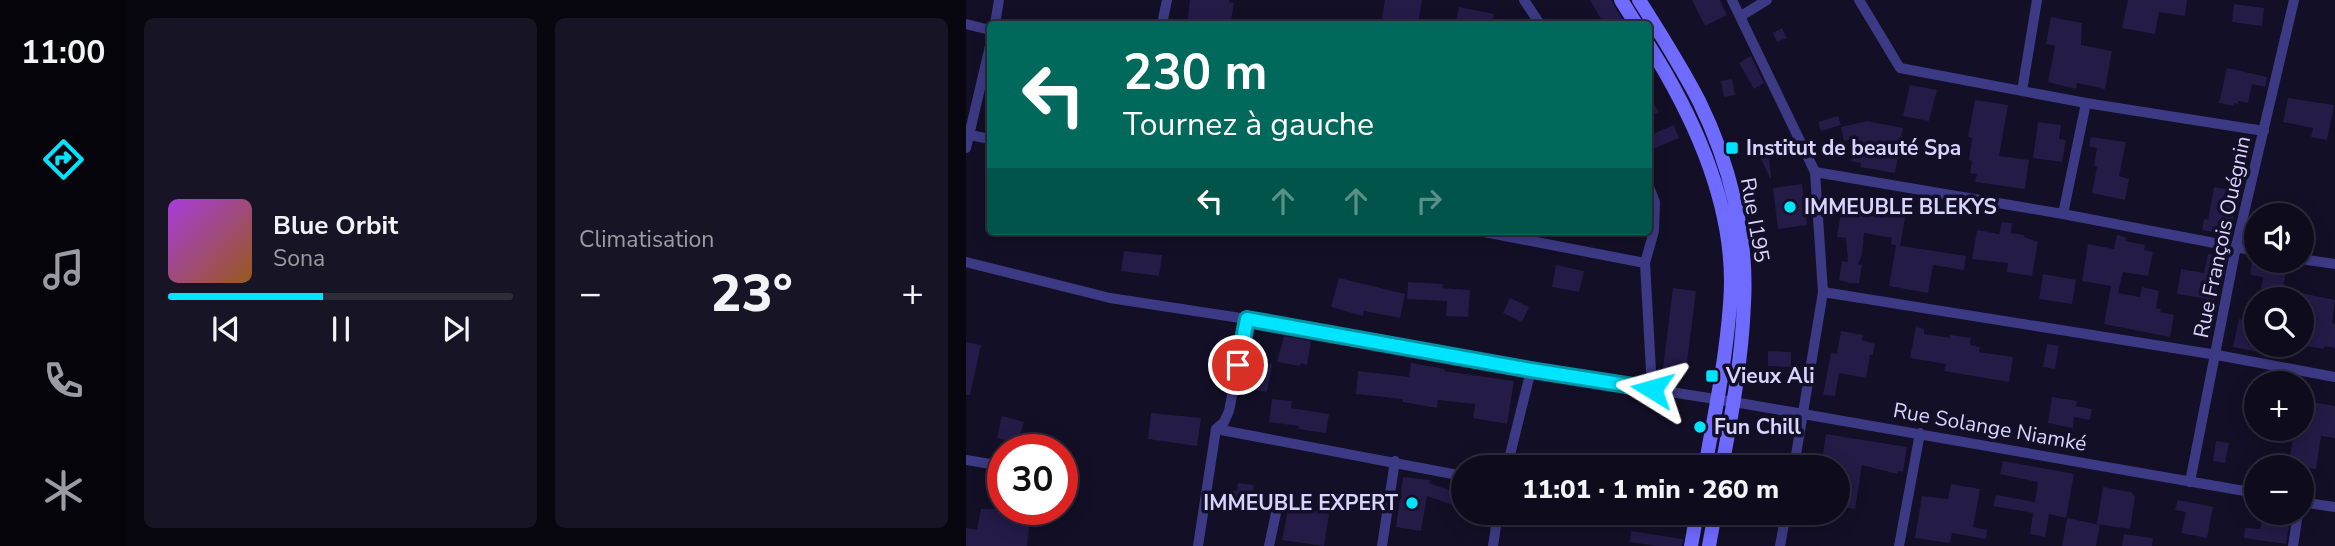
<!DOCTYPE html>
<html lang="fr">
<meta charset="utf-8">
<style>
body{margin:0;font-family:"Nunito Sans",sans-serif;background:#171425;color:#f1f3f6;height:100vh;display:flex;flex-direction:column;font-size:26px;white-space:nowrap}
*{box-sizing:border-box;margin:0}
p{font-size:23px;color:#9b9ba3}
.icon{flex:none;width:38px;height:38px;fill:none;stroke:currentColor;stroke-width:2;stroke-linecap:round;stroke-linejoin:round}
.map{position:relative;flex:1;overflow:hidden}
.details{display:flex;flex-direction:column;gap:18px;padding:18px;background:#08060f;width:840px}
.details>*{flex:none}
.guide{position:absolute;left:21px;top:21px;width:665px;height:214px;border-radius:7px;box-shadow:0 4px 18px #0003,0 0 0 2px #2e2b3b;background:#00695c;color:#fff;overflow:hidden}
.buttons{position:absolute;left:1278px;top:203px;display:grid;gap:14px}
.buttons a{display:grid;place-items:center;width:70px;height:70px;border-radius:50%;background:#0e0b1c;box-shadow:0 4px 18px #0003,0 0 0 2px #2e2b3b;font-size:35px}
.speed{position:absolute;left:21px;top:434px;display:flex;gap:14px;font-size:35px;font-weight:700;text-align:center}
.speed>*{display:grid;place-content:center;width:91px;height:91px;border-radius:50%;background:#0e0b1c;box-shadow:0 4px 18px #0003,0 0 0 2px #2e2b3b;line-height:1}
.speed .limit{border:10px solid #d22;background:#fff;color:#111}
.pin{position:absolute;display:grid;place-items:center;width:60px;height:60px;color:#fff;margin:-30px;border:4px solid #fff;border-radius:50%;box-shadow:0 2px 7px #0007}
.me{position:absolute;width:77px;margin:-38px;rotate:278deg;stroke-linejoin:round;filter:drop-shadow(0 0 5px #0008)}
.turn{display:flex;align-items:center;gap:24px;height:147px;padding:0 21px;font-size:32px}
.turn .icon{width:91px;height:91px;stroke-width:2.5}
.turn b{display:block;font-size:49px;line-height:60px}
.lanes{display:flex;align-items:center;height:66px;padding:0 21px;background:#0003;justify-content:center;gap:35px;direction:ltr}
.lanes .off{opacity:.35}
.big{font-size:52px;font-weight:800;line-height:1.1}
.details .widget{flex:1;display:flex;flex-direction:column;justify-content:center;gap:10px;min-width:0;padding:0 24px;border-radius:10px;background:#171425}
.song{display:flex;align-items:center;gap:21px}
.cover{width:84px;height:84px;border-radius:10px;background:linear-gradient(135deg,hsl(280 70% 55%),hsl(30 70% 35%))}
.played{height:7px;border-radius:4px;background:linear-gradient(90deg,#00e5ff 45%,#2e2b3b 45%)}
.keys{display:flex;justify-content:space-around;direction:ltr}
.heat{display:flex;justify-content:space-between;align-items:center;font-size:38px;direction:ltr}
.details .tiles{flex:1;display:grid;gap:18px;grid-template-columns:repeat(2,1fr)}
.trip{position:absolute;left:485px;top:455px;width:399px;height:70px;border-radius:35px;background:#0e0b1c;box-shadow:0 4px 18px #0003,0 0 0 2px #2e2b3b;font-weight:800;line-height:70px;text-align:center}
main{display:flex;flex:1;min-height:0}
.tabs{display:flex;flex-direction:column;width:126px;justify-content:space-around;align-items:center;background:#06040b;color:#9b9ba3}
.tabs .icon{width:49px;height:49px}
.tabs .selected{color:#00e5ff}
.tabs b{font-size:32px;color:#f1f3f6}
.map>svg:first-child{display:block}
.building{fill:#241b47}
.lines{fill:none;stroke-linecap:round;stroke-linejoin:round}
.minor{stroke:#3d3a85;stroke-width:10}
.secondary{stroke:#6f6bff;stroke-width:14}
.route-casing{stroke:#0095a6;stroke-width:18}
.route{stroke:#00e5ff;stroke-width:12}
.poi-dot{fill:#00e5ff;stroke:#130f26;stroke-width:2.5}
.labels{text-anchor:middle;stroke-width:7;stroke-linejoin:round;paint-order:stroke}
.poi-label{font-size:21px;font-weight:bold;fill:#d9d4ff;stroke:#130f26;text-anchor:start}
.street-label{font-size:21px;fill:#d9d4ff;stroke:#130f26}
</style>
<main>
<nav class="tabs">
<b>11:00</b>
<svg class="icon selected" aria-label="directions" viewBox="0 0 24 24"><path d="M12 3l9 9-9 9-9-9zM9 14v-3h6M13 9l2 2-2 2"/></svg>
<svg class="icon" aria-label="music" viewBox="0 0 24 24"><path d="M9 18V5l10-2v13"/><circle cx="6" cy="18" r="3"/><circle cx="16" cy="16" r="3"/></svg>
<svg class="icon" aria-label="phone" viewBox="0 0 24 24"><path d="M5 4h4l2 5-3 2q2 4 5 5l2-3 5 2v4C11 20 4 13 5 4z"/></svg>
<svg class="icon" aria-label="climate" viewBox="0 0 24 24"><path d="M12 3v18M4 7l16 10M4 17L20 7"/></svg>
</nav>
<section class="details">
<div class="tiles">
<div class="widget">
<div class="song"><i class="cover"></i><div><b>Blue Orbit</b><p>Sona</p></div></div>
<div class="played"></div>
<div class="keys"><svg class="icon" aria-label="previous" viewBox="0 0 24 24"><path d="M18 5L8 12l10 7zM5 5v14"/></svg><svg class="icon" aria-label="pause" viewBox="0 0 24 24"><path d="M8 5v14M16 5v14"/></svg><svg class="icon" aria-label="next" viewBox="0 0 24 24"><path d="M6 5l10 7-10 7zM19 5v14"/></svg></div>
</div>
<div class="widget"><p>Climatisation</p>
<div class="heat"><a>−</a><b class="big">23°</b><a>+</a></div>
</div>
</div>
</section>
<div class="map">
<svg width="1369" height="546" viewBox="0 0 1369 546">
<rect width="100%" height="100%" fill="#130f26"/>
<path class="building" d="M224 0H263V2L268 3 265 21 260 20 259 24H221Z
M419 0H456L452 24H415Z
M624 0H645L659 24H638Z
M726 0H754L761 15 739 26Z
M1162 0H1221L1219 16 1193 12 1189 34 1156 28Z
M1268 4 1298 8 1296 26 1266 22Z
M493 7 528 14 526 24H489Z
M1085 17 1116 23 1115 45 1146 51 1139 89 1111 83 1110 89 1082 82 1089 46 1080 44Z
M816 28 821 38 811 42 807 33Z
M785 56 798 83 788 89 773 63Z
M1261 68 1301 77 1299 87 1286 84 1282 103 1272 101V104L1268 103V106L1253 103Z
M766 79 769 95 758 97 755 81Z
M944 85 971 90 963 121 937 116Z
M682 95 693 112 682 118Z
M1322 98 1368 105 1361 140 1345 137 1347 128 1317 122Z
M1009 100 1042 105 1033 156 1063 160 1059 189 1009 182 1011 174 1004 173 1006 161 1003 160 1006 138 1002 137Z
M872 116 875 125 855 131 852 122Z
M901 121 937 128 929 173 894 167 895 163 885 161 889 138 878 141 875 127Z
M1072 122 1095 125 1093 139 1100 140 1096 162 1067 158Z
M708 125 713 138 682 151V136Z
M1125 137 1160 142 1153 176 1163 179 1159 200 1126 193 1131 167 1128 166 1131 148 1123 146Z
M802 144 805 178H804L793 155 790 156 789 145Z
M836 184 841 225 812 229 807 188Z
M1248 187 1275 192 1273 202 1270 201 1265 235 1236 230 1238 219 1242 220Z
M878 195 904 199 903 207 940 212 934 246 925 244 926 238 898 233 896 255 892 264 896 265 893 283H884L873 280 876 261 882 262 880 238 871 237Z
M1036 222 1046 223 1045 233 1058 235V237L1072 242 1066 276 1041 272 1042 263 1006 259 1011 230 1033 234Z
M1151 235 1160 237 1159 241 1179 245 1178 250 1187 252 1182 276 1157 272 1152 293 1174 297 1176 287 1193 291 1190 308 1195 309 1194 312 1208 315 1204 337 1138 324 1145 286 1116 281 1122 244 1148 249Z
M930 245 1000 256 998 270 967 265 962 293 923 286Z
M158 251 196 255 193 276 155 271Z
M1242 254 1256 256 1248 300 1211 294 1215 269 1238 273Z
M1286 262 1296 264V268L1320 272 1316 294 1295 289 1297 277 1284 275Z
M590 265 618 271 613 292 586 287Z
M1077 274 1110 280 1106 304 1073 299Z
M373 278 439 294 434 318 398 311 397 316 365 307Z
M442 282 477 284 476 288 504 290 502 317 480 316 481 301 441 299Z
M707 288 730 291 720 370 697 368Z
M1335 293 1369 300 1366 323 1369 324V348L1358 346V349L1335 345Z
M544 298 563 307 556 322 537 313Z
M1273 319 1287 322 1282 345H1321L1319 357 1267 347Z
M950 327 958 329V334L984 338V335L1005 338 1004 345 1014 347 1013 352 1047 357 1043 382 978 371 980 364 944 358Z
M875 331 897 335 896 340 909 344 907 355H904L900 378 873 373 869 396 857 395 865 353 871 354Z
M318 336 345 341 341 365 335 363 334 366 311 362Z
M0 342 15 345 4 395H0Z
M1081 344 1093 346 1089 369 1077 367Z
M802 351 825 352V367L802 366Z
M286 361 306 364 301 392 281 389Z
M445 363 479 369 478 371 548 381 541 424 507 418 509 404 472 400 471 408 437 402V399L390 394 392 371 443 377Z
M1086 397 1111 401 1110 406 1126 409 1124 420 1108 417 1107 428 1082 423Z
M306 399 326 401 325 408 363 414 360 433 332 429 333 426 303 422Z
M1335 400 1369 406V438L1355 436 1350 469 1322 465 1329 429H1335Z
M185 413 235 418 231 446 182 439Z
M36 416 58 422 52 443 31 438Z
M860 434 941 447 937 472 932 471 931 474 896 465 889 509 872 506V467H855Z
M1250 441 1263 443 1259 463 1247 461Z
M1037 461 1108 474 1100 518 1083 514 1079 537 1064 534 1067 513 1027 506 1030 495 1069 502 1072 482 1034 474Z
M437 477 464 480 463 483 491 493 487 505 461 496 455 531 430 527Z
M272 483 288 485 284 508 266 505 268 490 271 491Z
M985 484 1014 489 1007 527 1021 530 1020 539 986 533 984 543 949 538 956 496 982 499Z
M1137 487 1165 492 1169 497 1164 529 1131 524Z
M1212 500 1247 507 1241 538 1215 533 1220 512 1209 510Z
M323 505 363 514 358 546 316 540Z
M15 509H65L61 546H0V528L11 530Z
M1298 513H1325L1320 544 1278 538 1279 528 1294 529Z
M1101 518 1134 525 1130 546H1096Z
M665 531 717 539 716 546H691L664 542Z
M1158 534 1187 538 1186 546H1156Z"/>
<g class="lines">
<path class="minor" d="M558 0 574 24
M766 0 849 172 857 292 828 467
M893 0 934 68 1120 103 1298 131
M775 16 801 0
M0 24 24 30
M29 24 33 0
M196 24 201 0
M1056 91 1071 0
M4 135 24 139
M0 148 24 46
M849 172 1097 214 1290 251
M682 184 689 202 688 231 679 263 686 389
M1097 214 1120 103
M513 231 679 263
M1335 259 1369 264
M0 262 144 298 281 319 565 370 768 402 1290 493
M857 292 1251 355 1369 377
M250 429 497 476
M0 460 37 466
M541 467 565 370
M1224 482 1270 247 1328 0
M1335 502 1369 507
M232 546 250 429 258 422 263 411 281 319
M303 546 313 499
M416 546 429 461
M527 546 532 513
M814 546 820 513
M933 546 954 433
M1327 546 1332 513"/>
<path class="secondary" d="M655 0 670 24
M673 0C694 33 715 66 733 101 763 162 782 235 778 303 776 358 766 413 756 467
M682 44C730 120 772 212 764 304 760 359 749 413 739 467
M725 546 731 513
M743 546 749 513"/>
</g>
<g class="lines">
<defs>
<path id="route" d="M272 365 281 319 565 370 686 389"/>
</defs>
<use href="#route" class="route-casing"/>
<use href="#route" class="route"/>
</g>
<g class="poi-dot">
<rect x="759" y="141" width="14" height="14" rx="3.5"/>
<circle cx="824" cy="207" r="7"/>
<rect x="739" y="369" width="14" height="14" rx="3.5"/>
<circle cx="734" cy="427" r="7"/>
<circle cx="446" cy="503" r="7"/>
</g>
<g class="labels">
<g class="poi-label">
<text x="780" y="155">Institut de beauté Spa</text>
<text x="838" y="214">IMMEUBLE BLEKYS</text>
<text x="760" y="383">Vieux Ali</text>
<text x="748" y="434">Fun Chill</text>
<text x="432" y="510" text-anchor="end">IMMEUBLE EXPERT</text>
</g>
<g class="street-label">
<text transform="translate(789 220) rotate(80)" y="7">Rue I195</text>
<text transform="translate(1256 237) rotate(-78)" y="7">Rue François Ouégnin</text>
<text transform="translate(1024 427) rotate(10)" y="7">Rue Solange Niamké</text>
</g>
</g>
</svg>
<div class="buttons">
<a><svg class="icon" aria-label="sound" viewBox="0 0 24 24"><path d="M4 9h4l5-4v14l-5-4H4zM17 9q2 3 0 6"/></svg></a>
<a><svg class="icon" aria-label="search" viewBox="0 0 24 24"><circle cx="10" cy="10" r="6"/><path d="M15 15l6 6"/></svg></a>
<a>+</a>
<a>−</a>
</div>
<div class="speed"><div class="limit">30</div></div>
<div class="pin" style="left:272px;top:365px;background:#d93025"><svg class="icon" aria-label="arrive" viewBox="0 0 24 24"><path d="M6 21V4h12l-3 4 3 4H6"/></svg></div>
<svg class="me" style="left:686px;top:389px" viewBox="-20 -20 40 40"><path d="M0-17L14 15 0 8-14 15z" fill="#00e5ff" stroke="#fff" stroke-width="4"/></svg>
<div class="trip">11:01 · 1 min · 260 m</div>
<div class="guide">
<div class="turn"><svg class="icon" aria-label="left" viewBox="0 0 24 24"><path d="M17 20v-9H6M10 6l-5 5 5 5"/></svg><div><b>230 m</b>Tournez à gauche</div></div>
<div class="lanes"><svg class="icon" aria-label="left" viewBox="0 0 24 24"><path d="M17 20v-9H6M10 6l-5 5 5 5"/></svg><svg class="icon off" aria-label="ahead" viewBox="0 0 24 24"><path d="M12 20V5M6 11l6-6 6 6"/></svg><svg class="icon off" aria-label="ahead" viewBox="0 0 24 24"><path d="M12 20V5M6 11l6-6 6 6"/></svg><svg class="icon off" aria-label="right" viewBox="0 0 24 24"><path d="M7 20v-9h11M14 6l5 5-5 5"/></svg></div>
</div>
</div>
</main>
